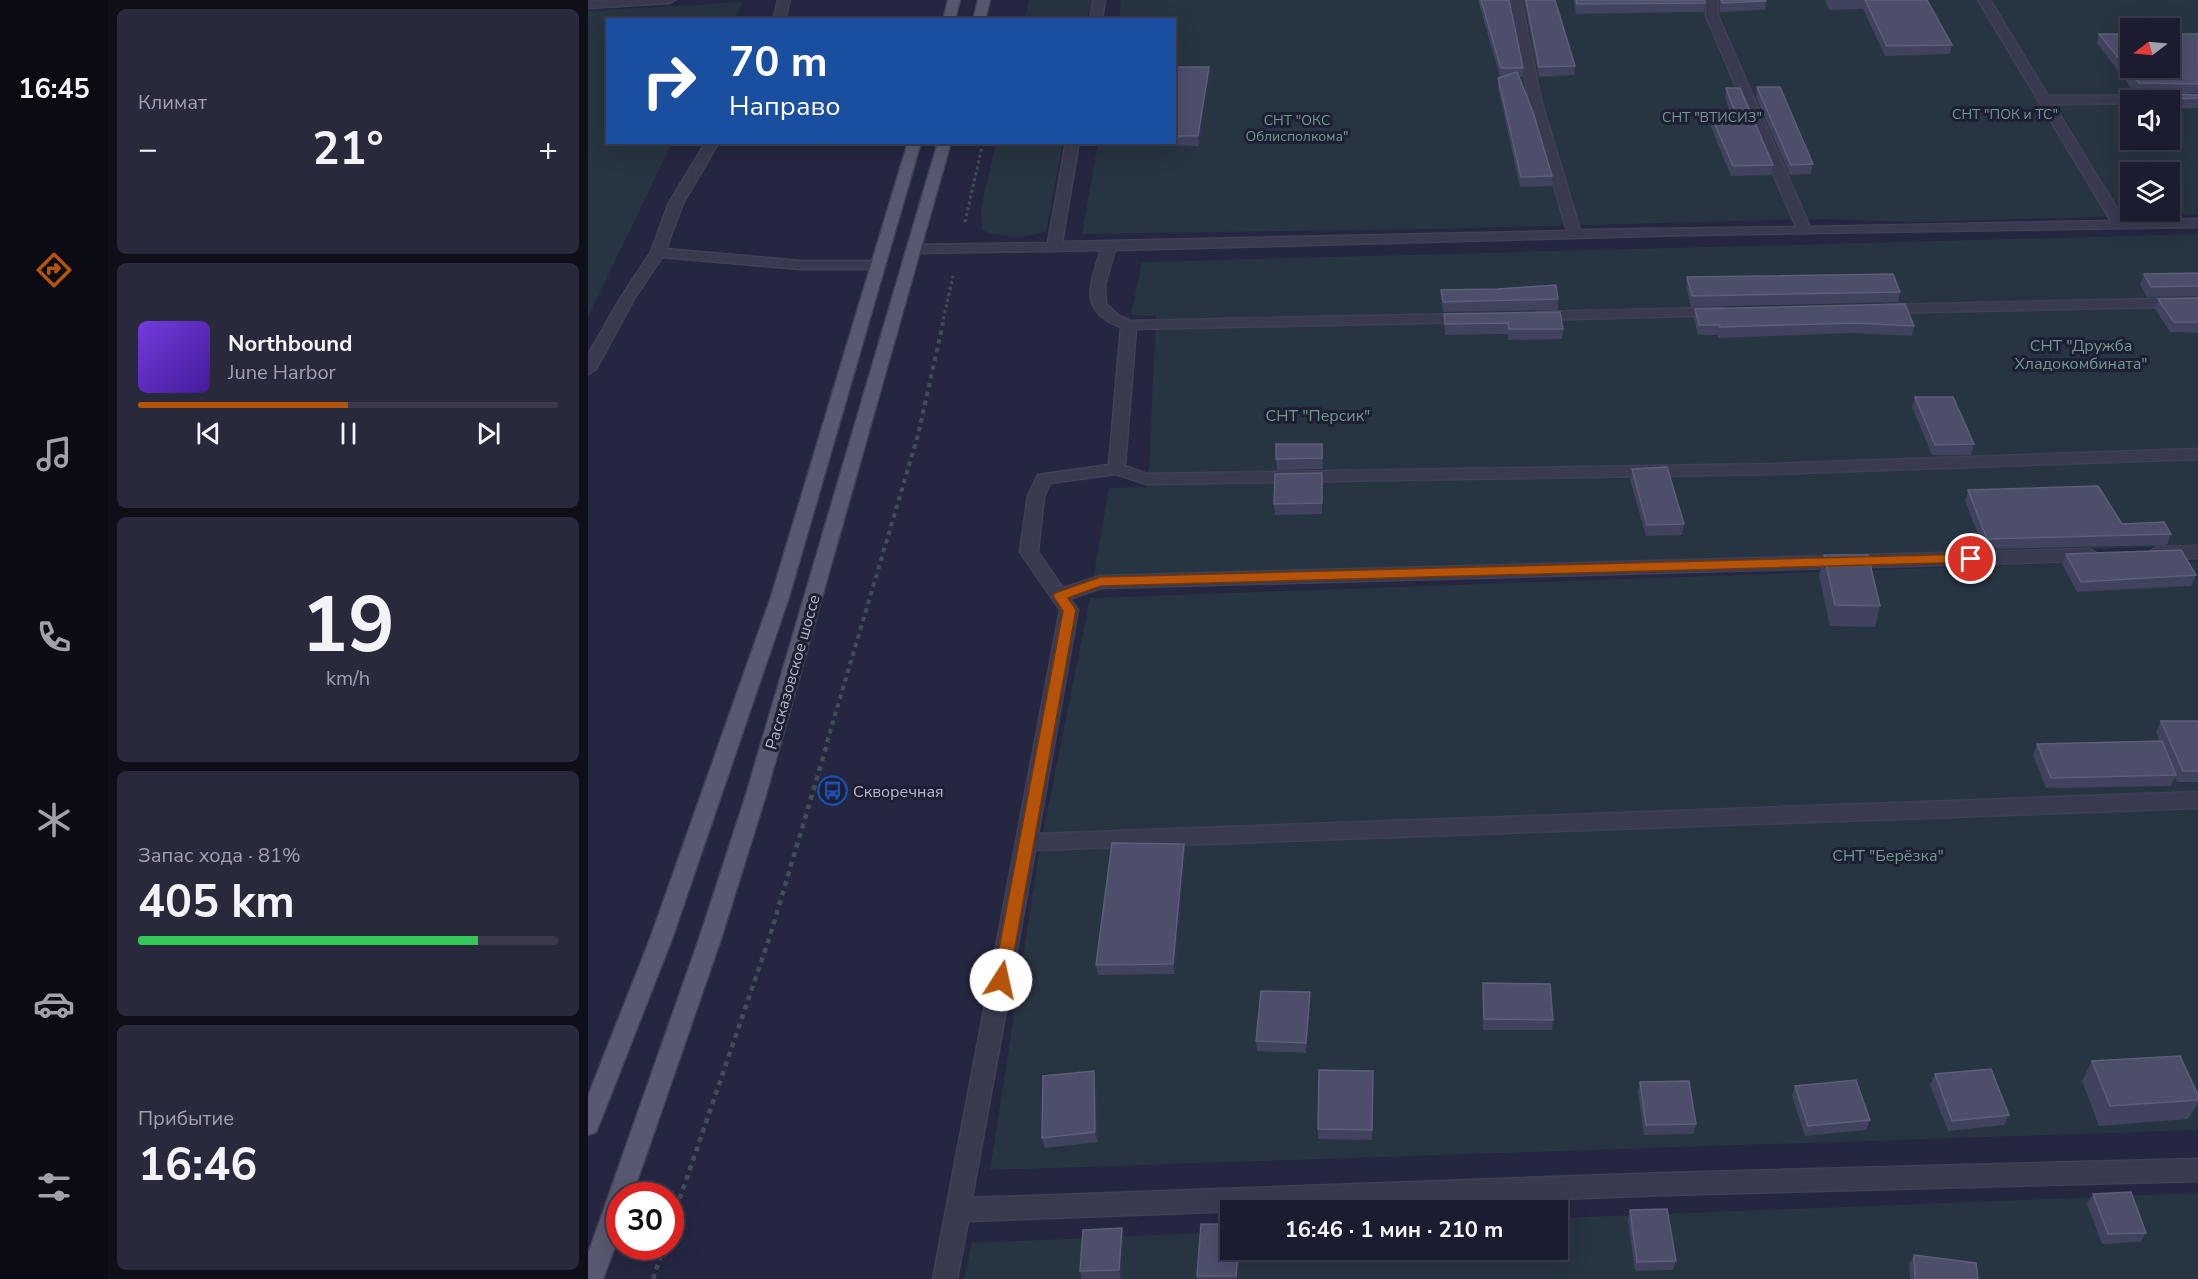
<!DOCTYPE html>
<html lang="ru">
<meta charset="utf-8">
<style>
body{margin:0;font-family:"Nunito Sans",sans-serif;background:#29293c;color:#f1f3f6;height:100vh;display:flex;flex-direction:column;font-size:22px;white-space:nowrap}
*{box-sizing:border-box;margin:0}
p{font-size:20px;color:#a0a1ab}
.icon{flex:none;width:33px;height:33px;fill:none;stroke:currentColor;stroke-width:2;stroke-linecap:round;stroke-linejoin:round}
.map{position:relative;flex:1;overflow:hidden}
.sheet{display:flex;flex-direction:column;gap:9px;padding:9px;background:#0f0f1a;width:480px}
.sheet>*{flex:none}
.hud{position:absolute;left:18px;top:18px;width:570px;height:126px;border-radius:0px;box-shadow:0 6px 24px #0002,0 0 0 2px #3a3a4c;background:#1a4fa0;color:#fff;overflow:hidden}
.needle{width:39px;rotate:254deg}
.controls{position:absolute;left:1532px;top:18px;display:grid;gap:12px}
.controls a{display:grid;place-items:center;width:60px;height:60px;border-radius:0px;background:#1c1c30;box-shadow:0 6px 24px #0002,0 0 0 2px #3a3a4c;font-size:30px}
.speed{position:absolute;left:18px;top:1182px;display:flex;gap:12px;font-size:30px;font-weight:700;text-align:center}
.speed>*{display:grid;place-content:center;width:78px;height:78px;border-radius:50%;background:#1c1c30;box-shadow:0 6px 24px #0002,0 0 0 2px #3a3a4c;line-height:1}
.speed .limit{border:9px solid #d22;background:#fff;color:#111}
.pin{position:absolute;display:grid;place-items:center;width:51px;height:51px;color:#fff;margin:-26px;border:3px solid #fff;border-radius:50%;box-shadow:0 2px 6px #0007}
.me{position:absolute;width:66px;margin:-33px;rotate:10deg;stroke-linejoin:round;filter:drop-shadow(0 0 4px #0008)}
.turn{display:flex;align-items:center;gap:21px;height:126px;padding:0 24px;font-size:27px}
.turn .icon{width:78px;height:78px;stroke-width:2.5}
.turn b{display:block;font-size:42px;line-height:51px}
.big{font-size:45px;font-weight:700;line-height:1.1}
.sheet .card{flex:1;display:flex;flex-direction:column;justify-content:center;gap:9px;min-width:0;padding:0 21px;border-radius:9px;background:#29293c}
.sheet .dial{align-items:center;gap:0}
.dial b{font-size:78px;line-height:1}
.song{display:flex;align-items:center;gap:18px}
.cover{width:72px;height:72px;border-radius:9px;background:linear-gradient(135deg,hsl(260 70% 55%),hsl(260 70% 35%))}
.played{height:6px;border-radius:3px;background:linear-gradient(90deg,#b45309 50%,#3a3a4c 50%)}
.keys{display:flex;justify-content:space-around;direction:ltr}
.heat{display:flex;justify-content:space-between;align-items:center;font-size:33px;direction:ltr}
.charge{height:9px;border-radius:4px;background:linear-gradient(90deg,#34c759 81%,#3a3a4c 0)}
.trip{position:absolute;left:632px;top:1200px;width:348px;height:60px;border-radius:0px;background:#1c1c30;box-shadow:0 6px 24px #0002,0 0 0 2px #3a3a4c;font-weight:700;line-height:60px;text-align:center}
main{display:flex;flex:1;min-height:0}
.tabs{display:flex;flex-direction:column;width:108px;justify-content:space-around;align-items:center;background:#0b0b13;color:#a0a1ab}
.tabs .icon{width:42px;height:42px}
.tabs .selected{color:#b45309}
.tabs b{font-size:27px;color:#f1f3f6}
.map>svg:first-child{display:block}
.green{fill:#273441;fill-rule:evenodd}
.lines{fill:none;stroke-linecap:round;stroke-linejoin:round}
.minor-casing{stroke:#404056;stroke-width:3}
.major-casing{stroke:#404056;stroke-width:3}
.path-far2{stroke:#404e59;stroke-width:3;stroke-dasharray:3 3;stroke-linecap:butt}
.path-far1{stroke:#404e59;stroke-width:4;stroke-dasharray:4.5 4.5;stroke-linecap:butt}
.path{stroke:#404e59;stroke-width:4.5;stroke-dasharray:5 5;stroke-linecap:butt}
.minor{fill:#393a50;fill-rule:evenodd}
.major{fill:#585870;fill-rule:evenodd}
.wall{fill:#40425e}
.shaded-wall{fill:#30314d}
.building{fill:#4d4e6a;stroke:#5d5e79;stroke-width:1.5}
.route{fill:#b45309;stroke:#753606;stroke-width:1.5}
.labels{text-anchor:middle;stroke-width:6;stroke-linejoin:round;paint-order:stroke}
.far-park-label{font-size:14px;fill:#6d9b8a;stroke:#1e1f35}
.park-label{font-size:16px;fill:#6d9b8a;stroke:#1e1f35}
.street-label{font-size:16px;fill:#b6b6ca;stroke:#1e1f35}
.poi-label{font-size:16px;fill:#b6b6ca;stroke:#1e1f35;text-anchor:start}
</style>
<main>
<nav class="tabs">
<b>16:45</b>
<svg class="icon selected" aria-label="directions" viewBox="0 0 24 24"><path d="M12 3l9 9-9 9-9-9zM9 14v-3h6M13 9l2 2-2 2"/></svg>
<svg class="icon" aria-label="music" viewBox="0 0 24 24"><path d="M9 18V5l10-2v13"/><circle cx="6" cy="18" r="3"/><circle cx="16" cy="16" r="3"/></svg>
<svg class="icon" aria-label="phone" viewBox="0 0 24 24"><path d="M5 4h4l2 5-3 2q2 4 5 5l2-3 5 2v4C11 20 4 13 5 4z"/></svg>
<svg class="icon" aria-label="climate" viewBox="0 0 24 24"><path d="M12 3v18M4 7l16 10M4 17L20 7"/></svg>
<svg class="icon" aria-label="car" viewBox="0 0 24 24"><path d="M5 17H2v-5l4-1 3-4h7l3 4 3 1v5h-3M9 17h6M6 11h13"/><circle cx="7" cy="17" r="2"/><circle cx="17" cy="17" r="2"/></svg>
<svg class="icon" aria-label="filters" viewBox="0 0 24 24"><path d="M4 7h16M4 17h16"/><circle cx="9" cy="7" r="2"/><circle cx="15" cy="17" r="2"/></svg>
</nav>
<section class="sheet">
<div class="card"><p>Климат</p>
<div class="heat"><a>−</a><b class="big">21°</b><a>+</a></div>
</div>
<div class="card">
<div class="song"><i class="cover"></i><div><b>Northbound</b><p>June Harbor</p></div></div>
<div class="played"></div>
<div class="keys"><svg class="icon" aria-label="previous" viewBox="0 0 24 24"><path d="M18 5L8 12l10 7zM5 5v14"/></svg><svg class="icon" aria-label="pause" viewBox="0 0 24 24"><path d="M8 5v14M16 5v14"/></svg><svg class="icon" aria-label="next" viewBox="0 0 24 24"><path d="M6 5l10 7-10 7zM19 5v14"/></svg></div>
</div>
<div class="card dial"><b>19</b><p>km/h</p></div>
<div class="card"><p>Запас хода · 81%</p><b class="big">405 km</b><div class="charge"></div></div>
<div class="card"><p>Прибытие</p><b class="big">16:46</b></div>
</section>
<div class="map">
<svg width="1610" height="1279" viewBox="0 0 1610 1279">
<rect width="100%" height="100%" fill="#252640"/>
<path class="green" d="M441 0H503L499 19H437Z
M533 0H1610V214L1330 222 1224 219 848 229 494 234 510 143 586 142V20L531 19ZM1542 28H1581V68H1542ZM1542 100H1581V140H1542ZM1542 172H1581V212H1542Z
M155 2 146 19 20 20V142L84 143 0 317V11Z
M408 143H475L458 231C440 239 412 238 394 230L393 208Z
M1610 234V546L505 580 521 488 557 487 561 468 568 316 543 315 554 262Z
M1610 562V1130L402 1170 451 854 502 598 1455 564Z
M1610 1193V1279H376L384 1243 642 1232V1250H969V1218Z"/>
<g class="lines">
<defs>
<path id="minor" d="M25 0H87L81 3 0 8V2Z
M190 0H202L197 20H185Z
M505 0H517L514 20H502Z
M921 0H933L953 100 992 230 1208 227 1118 16V0H1130V16L1222 227 1523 221 1390 0H1402L1460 96 1610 95V103L1542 100V103L1465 104 1536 220 1610 219V227L1099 235 527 250 517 284 518 304 531 316 543 321 879 314 886 318 879 322 548 329 537 466 559 474 1184 464 1610 449V459L1184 474 558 484 528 474 462 483 456 496 450 552 475 588 512 576 1502 549 1511 555 1502 561 513 588 482 599 490 610 450 834 1610 792V808L447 850 384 1198 1077 1173 1610 1159V1181L1077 1195 380 1221 369 1279H345L472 610 432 552 440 496 450 475 521 465 533 327C490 311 502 286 513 250L328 253 321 249 328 245 460 243 478 142H491L474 242 979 231 941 100Z
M118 142H131L95 203 78 249 212 261H291L298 265 291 269H212L74 257 46 299 8 369 0 374V355L32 299 63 252 81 203Z
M1610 298V306L1294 313 1287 309 1294 305Z
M1131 308 1136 309 1138 312 1136 315 949 320 942 316 949 312Z
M1610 546V558L1569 559 1560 553 1569 547Z"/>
<path id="major" d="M360 0H372L367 20H355Z
M390 0H402L397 20H385Z
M320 142H333L201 597 84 939 11 1125 8 1132 0 1135V1096L62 939 183 597Z
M350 142H363L177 798 133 939 44 1196H32V1233L15 1279H0V1254L111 939 157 798Z"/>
</defs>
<use href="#minor" class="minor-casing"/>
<use href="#major" class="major-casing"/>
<path class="path-far2" d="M377 222 395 142
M354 325 365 276"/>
<path class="path-far1" d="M239 742 330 435 355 323"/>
<path class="path" d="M82 1227 181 939 240 741
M65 1279 76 1246"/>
<use href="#minor" class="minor"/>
<use href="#major" class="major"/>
</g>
<path class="wall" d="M890 0H921L935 68 934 77H931L964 176V186L932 187 910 87V78L912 77Z
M936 0H967L987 66 986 75 951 77Z
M986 0H1118L1116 12 988 14Z
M1132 0H1178V1L1177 10 1132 12Z
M1237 0H1339L1364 45 1362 54 1297 56 1275 9 1241 10Z
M1511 34H1610V93H1561L1610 95V108L1581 109V100H1556L1558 93H1547L1509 43Z
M586 67H621L622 77 611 146 573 145V142H586Z
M1169 87 1225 164 1223 174 1202 175 1168 97Z
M1138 88 1185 165 1183 175 1143 176 1123 127 1124 118 1144 117 1137 98Z
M1610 273V296L1559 297 1552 284 1556 274Z
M1099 277 1312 292 1310 302 1103 307 1098 287Z
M853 290 970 299V310L855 312Z
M1610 298V333L1582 332 1567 309 1570 299Z
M1107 309 1326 326 1324 336 1264 333 1130 338V335H1110L1106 319Z
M856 314 975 329 974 339 920 340V334L857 335Z
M1327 397 1386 444 1383 455H1344L1324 407Z
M734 444 735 469 689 470 688 459Z
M1044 469 1096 524 1094 535 1058 536 1042 480Z
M734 473V514L687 515 686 504Z
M1380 490 1534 524 1583 534 1579 545 1396 549 1377 501Z
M1478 554 1608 575 1603 586 1489 592 1474 564Z
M1236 555 1292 606 1287 627 1242 626 1231 576Z
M1573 721H1610V782H1589L1587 777 1583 786 1458 788 1445 755 1449 744 1572 741 1568 732Z
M596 844 597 854 587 974 510 975 508 965Z
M895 983 965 1020 964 1030H895L894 993Z
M722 992V1002L718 1053 669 1051 668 1041Z
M1504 1061 1610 1095V1103L1600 1119 1511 1126 1494 1081Z
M785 1071 784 1140 730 1139V1129Z
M1347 1074 1421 1115 1416 1125 1360 1131 1342 1085Z
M508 1081 510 1142 457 1148 454 1138Z
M1052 1082 1108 1124 1105 1134 1056 1135 1050 1092Z
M1207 1086 1282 1120 1278 1130 1217 1136 1204 1096Z
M1505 1194 1558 1233 1552 1242 1514 1244 1499 1204Z
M1042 1210 1088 1261 1085 1270 1047 1271 1040 1220Z
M534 1228 536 1238 533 1279H494L492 1271Z
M651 1250 650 1279H609V1276Z
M1326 1255 1390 1279H1322L1321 1264Z"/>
<path class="shaded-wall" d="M621 67 622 77 611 146 610 136Z
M596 844 597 854 587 974 585 964Z
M722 992V1002L718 1053V1043Z
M506 1071 508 1081 510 1142 507 1132Z
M534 1228 536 1238 533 1279 531 1270Z
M650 1250H651L650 1279H649Z"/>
<path class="building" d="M893 0H921L935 68H913Z
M938 0H967L987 66 951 67Z
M988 0H1117V3L989 4Z
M1133 0H1178V1L1134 3Z
M1277 0H1339L1364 45 1299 46Z
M1511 34H1542V68H1581V34H1610V84L1551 83Z
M586 67H621L610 136H586Z
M929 72 945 112 964 176 933 177 910 78Z
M1169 87H1192L1225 164 1203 165Z
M1138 88H1152L1185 165 1145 166 1124 118 1149 117Z
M1558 93 1610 95V98L1563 100Z
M1610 273V286L1563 287 1556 274Z
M1305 274 1312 292 1104 296 1099 277Z
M968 285 970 299 855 302 853 290 910 289Z
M1610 298V322H1586L1570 299Z
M1317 304 1326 326 1266 323 1132 327V325H1111L1107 309Z
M972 312 975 329H921L920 323 857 324 856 314Z
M1327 397H1365L1386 444 1347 445Z
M688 444H734V458L688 459Z
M1079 467 1096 524 1059 525 1044 469Z
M734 473V503L686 504 687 474Z
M1510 486 1534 524 1576 522 1583 534 1399 539 1380 490Z
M1593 550 1608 575 1493 582 1478 554Z
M1236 555H1280L1292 606 1247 605Z
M1573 721H1610V771H1595Z
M1574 741 1588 775 1463 778 1449 744Z
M524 843 596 844 585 964 508 965Z
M895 983 962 984 965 1020 896 1019Z
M673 991 722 992 718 1043 668 1041Z
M1592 1056 1610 1095V1100L1522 1106 1504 1061Z
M1403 1069 1421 1115 1364 1121 1347 1074Z
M731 1070 785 1071 784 1130 730 1129Z
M506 1071 507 1132 454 1138 455 1076Z
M1268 1080 1282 1120 1220 1126 1207 1086Z
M1101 1081 1108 1124 1058 1125 1052 1082Z
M1543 1192 1558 1233 1520 1234 1505 1194Z
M1079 1209 1088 1261 1049 1262 1042 1210Z
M613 1224H642V1250H650L648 1276H609Z
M534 1228 531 1270 492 1271 495 1230Z
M1326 1255 1388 1263 1390 1279H1327Z"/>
<path class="route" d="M1383 554 1388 555V562L513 586 480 598 488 610 421 980 419 985H407L405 980 475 611 465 596 467 593 512 577Z"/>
<defs>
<symbol id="bus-ring" viewBox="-11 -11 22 22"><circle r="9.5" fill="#1e1f35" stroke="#1a4fb4" stroke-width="1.5"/><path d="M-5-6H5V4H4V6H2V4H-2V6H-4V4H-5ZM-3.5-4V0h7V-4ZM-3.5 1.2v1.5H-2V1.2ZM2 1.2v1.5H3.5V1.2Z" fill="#1a4fb4"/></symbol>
</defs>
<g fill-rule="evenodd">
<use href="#bus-ring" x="228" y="774" width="33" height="33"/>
</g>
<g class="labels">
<g class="far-park-label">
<text x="1417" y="119">СНТ "ПОК и ТС"</text>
<text x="1124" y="122">СНТ "ВТИСИЗ"</text>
<text x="709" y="125">СНТ "ОКС<tspan x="709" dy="16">Облисполкома"</tspan></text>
</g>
<g class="park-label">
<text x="1493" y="351">СНТ "Дружба<tspan x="1493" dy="18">Хладокомбината"</tspan></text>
<text x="730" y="421">СНТ "Персик"</text>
<text x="1300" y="861">СНТ "Берёзка"</text>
</g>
<g class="street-label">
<text transform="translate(204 672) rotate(-74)" y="6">Рассказовское шоссе</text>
</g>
<g class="poi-label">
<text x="265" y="797">Скворечная</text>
</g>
</g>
</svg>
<div class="controls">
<a><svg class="needle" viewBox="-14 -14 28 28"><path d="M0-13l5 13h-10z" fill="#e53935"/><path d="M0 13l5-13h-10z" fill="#a0a1ab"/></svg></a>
<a><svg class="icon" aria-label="sound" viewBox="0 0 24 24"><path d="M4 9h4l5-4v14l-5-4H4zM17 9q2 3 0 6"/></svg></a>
<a><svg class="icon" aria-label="layers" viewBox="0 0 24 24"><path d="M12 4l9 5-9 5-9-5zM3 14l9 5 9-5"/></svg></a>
</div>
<div class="speed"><div class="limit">30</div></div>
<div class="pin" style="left:1383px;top:559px;background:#d93025"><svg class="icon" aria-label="arrive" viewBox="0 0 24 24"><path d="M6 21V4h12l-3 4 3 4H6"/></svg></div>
<svg class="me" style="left:413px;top:980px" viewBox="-20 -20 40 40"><circle r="19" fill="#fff"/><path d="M0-13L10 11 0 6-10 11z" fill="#b45309"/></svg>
<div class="trip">16:46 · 1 мин · 210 m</div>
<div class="hud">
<div class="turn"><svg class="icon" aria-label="right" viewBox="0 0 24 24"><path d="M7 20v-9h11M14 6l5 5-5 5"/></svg><div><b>70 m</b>Направо</div></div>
</div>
</div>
</main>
